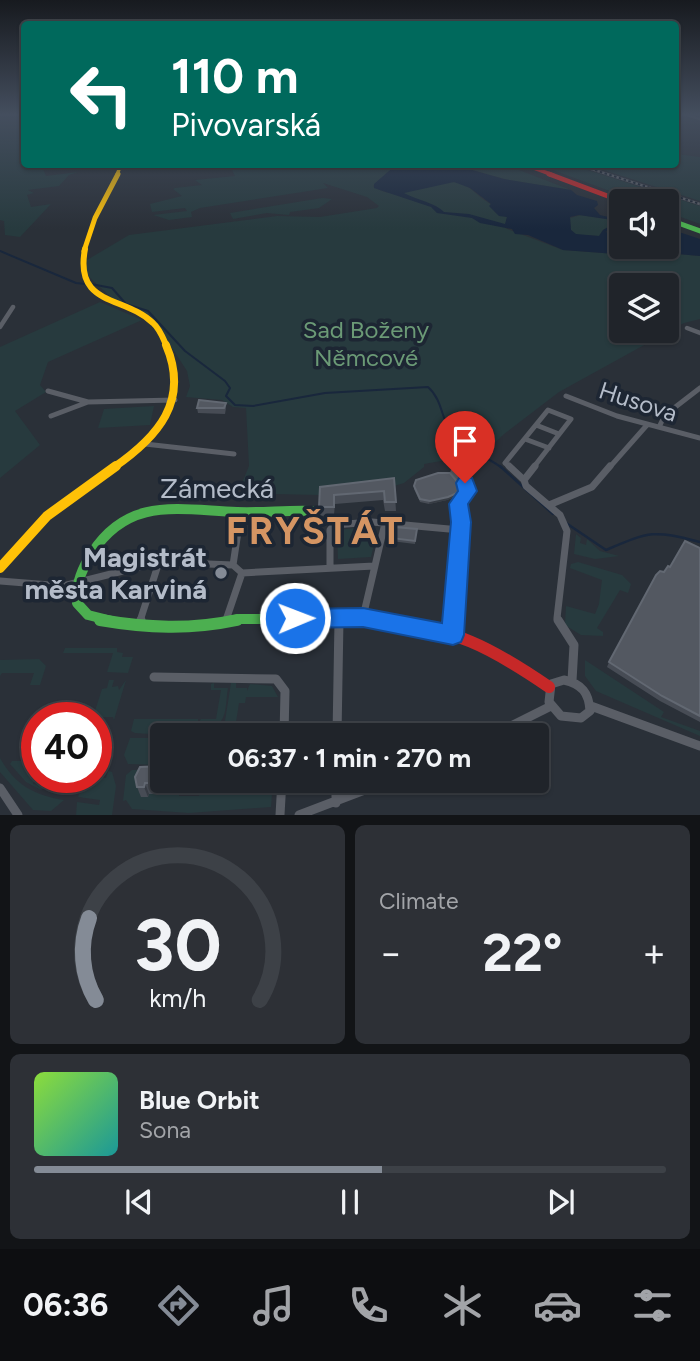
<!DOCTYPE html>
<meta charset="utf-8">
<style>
body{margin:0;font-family:Figtree,sans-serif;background:#2d3036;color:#f1f3f6;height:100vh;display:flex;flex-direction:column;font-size:26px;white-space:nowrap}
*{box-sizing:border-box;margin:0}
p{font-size:23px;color:#a2a4a8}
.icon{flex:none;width:38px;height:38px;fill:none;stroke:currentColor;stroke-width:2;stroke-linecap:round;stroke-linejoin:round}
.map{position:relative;height:815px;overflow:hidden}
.panel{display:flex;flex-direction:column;gap:10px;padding:10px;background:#121417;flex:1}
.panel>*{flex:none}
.hud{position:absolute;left:21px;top:21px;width:658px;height:147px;border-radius:7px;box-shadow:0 2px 5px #0004,0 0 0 2px #3d4147;background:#00695c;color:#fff;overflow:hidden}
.fabs{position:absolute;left:609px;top:189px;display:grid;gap:14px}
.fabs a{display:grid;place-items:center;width:70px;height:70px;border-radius:7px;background:#20242a;box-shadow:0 2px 5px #0004,0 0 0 2px #3d4147;font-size:35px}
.speed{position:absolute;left:21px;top:702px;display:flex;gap:14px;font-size:35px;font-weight:700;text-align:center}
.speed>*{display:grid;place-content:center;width:91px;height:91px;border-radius:50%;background:#20242a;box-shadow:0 2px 5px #0004,0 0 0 2px #3d4147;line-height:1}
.speed .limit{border:10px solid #d22;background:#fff;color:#111}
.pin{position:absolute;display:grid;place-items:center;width:60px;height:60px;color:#fff;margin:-72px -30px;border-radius:50% 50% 50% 0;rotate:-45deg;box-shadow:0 0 7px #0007}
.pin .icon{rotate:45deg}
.me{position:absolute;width:77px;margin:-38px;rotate:89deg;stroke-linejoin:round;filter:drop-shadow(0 0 5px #0008)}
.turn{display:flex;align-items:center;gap:24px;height:147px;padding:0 35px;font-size:32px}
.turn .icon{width:91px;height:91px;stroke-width:2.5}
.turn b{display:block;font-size:49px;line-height:60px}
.big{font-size:52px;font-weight:700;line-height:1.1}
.panel .tile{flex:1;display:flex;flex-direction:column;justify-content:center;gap:10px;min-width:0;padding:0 24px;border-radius:10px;background:#2d3036}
.panel .dial{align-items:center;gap:0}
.dial svg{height:182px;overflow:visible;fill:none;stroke:#3d4147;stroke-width:7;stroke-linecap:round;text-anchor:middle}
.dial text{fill:#f1f3f6;stroke:none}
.song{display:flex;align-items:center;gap:21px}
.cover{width:84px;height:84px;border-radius:10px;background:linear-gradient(135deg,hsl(90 70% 55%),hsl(180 70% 35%))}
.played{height:7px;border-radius:4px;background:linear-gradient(90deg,#848b96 55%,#3d4147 55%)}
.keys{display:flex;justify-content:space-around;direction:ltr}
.heat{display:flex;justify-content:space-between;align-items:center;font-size:38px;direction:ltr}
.panel .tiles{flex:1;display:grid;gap:10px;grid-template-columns:1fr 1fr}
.tile:last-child{grid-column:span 2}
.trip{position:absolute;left:150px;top:723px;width:399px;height:70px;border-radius:7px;background:#20242a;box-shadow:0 2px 5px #0004,0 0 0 2px #3d4147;font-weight:700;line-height:70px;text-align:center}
.dock{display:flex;height:112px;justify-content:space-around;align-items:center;background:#0d0e11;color:#a2a4a8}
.dock .icon{width:49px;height:49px}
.dock .current{color:#848b96}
.dock b{font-size:32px;color:#f1f3f6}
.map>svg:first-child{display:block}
.green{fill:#273a3e;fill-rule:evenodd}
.water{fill:#19273c;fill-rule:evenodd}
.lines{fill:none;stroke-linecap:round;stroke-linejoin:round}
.stream-far1{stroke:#19273c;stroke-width:2}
.stream{stroke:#19273c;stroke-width:2.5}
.street-far4{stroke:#5a5e66;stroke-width:2.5}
.street-far3{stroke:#5a5e66;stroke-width:4.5}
.street-far2{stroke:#5a5e66;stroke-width:5}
.street-far1{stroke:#5a5e66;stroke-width:7}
.street{stroke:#5a5e66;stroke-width:9}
.fast-far2{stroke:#4caf50;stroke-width:5}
.fast-far1{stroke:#4caf50;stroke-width:10}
.fast{stroke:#4caf50;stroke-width:12}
.slow-far4{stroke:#ffc107;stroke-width:3.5}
.slow-far3{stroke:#ffc107;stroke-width:5}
.slow-far2{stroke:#ffc107;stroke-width:6}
.slow-far1{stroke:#ffc107;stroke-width:8}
.slow{stroke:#ffc107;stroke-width:10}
.jam-far3{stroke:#c62828;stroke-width:3.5}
.jam-far2{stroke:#c62828;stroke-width:5}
.jam-far1{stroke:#c62828;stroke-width:10}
.jam{stroke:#c62828;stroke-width:12}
.rail-casing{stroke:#595d64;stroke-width:2.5}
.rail{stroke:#1d2633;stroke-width:2;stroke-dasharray:2.5;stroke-linecap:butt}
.wall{fill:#474c55}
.shaded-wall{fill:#373c44}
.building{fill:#535861;stroke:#626872;stroke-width:2}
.route{fill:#1a73e8;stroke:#114b97;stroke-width:2}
.poi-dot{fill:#848b96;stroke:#1d2633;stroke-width:2.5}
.labels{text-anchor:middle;stroke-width:7;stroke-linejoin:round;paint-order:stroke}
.park-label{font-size:24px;fill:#6b9a76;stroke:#1d2633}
.street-label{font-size:24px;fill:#b4bcc9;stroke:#1d2633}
.near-street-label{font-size:28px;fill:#b4bcc9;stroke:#1d2633}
.near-poi-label{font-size:28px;font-weight:bold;fill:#b4bcc9;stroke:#1d2633;text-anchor:end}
.near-district-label{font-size:38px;font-weight:bold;letter-spacing:2px;fill:#d59563;stroke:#1d2633}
</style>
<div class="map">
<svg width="700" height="815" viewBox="0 0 700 815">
<rect width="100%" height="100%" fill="#2a3038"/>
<path class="green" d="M0 116H24V164L49 165 43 169 46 176 78 172 69 175 59 186 28 190 34 193 27 195 31 207 51 204 20 237 5 235 4 221 0 220Z
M676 154 700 157V201L588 165 676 164Z
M274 165H397L373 186C398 205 426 179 453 182 470 183 478 198 491 204L490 206 496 213 507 217 505 228 563 250 643 256 667 253 700 256V319L684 323 559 392 504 434 480 457 464 447 447 460 424 464V467L404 483 394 486 321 495 272 494 270 490 242 483 249 466 246 408 233 407 222 400 186 397 190 386 187 371 153 319 115 301 87 275V260L129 235 277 216 320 217 377 208 379 206 367 197 323 183 328 188 200 208 191 212 192 217 169 220 153 215 187 211 185 208 152 212 150 204 182 196 173 189 175 188 202 185 195 180 235 176 232 170ZM621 285H667V331H621Z
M462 165H506L571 190 508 180 472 170Z
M539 165H572L700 206V224L667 212V201H637Z
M322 198 332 199 319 208 290 212 289 215 267 213 233 219 230 213Z
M581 215 613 220 616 223 603 230 599 236 576 235 571 230 570 218Z
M100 302 142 320 48 362 40 385 46 392 15 411 40 445 0 478V347Z
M154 406 150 425 98 428 104 409Z
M372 526 377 532 371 557 338 559 337 530Z
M576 534 581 538 580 543 586 545 587 539 600 551 619 556 595 559 574 554Z
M578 562 622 575 631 584 628 593 620 590 597 628 603 632V636L581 635 565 625 566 606 595 614 599 604 602 580 570 568 571 564Z
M65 648H117V652L123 653 122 657H133L128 673 107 672 113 653H63Z
M39 659 46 666 40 685H30L34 673H2L0 676V660Z
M585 660 664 712 661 717 700 731V736L596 691 585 676Z
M109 680H114L112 687 118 686 119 690 126 680 114 720 113 717H100L96 723V718L93 717 102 689 107 688Z
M214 683V688H228C226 698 227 713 221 721 208 740 156 734 135 733L131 731 134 719H198V723L201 719H216L221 690H211V684Z
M231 683H236V688H247V691L250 684 272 686 278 697H246L245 703H239L234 735H203L218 728 225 721Z
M130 738H163V765L128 764 124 755Z
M34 757H37V774L33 784 43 785 45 788 41 790 26 782 10 764 12 761H32Z
M0 758C15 785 34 795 64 800L51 811 33 810 0 772Z
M132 770H163V780L181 781 179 796H199L202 781H273L271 807 189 813 132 809 126 800 123 801 126 775Z
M108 771 112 772 116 786 112 815H76L77 802 99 805 100 800 78 797 84 778H106Z"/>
<path class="water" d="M397 164 462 165 472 170 504 179 571 190 577 195 597 201 598 205 594 208 600 215 621 220V227L605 232 621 235V247H667V231L682 233 700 239V256L667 253 643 256 563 250 528 235 515 234 512 229 480 223 472 218 437 213 431 207 374 188V184ZM454 182 470 188 491 204 489 206 499 216 507 217 505 224 469 214 444 212C436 203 417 200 404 193ZM579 215 613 220 616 223 603 230 599 236 576 234 571 230 570 217Z"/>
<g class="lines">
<path class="stream-far1" d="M0 251 76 283 86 284
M91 284 112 288 126 304 148 311 185 351 225 381 230 388 226 396 235 405 253 406 325 393 428 387C444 401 441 423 454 437 466 451 487 456 502 468"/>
<path class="stream" d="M500 466 553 514
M566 523 606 550C651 531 653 530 700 542"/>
<path class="street-far4" d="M687 115 700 119"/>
<path class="street-far3" d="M0 327 13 307
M687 328 700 333"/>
<path class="street-far2" d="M48 391 88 402 175 400
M566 396 617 416 700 438
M51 416 88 402
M536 425 559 434
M659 427 665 415 700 388
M525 439 549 448
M145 444 234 454
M511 468 505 463 548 410 571 419 533 468
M609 468 647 425"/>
<path class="street-far1" d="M509 466 524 480
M524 480 526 486 560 515 567 531 557 618 559 621
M524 480 535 466
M549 505 592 487 610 466
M233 565 241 512
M330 567V530L334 525 372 522 460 530
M242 573 374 566
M0 581 63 586 159 562 233 565 242 573
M363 617 385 523
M226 620 242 573
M140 621 159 562
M339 621V617
M454 621 461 522 458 504 468 489 454 472"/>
<path class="street" d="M558 620 574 645 572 681
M139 626 141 620
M453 631 454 620
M154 677 276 679 285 691 284 735
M564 680C582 684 589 693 590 711L581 718 561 716 549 702 551 684Z
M591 706 700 746
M337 735 339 620
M493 735 551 706
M336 780V803
M0 788 18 815
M280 815 282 780
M299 815 391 780"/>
<path class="fast-far2" d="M667 219 700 231"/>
<path class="fast-far1" d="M112 621 88 615 77 603C75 584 82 568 92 553 129 496 179 510 237 512 262 513 287 510 312 511
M229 621 240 619 370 618"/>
<path class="fast" d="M100 620C147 628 190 630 237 620"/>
<path class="slow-far4" d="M117 175 121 164"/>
<path class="slow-far3" d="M84 251 95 218 118 174"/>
<path class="slow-far2" d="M85 249C74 307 124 295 153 323 160 329 163 338 167 347"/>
<path class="slow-far1" d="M113 468C158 437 190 401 166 345"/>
<path class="slow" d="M0 568 47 516 116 466"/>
<path class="jam-far3" d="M523 164 553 175"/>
<path class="jam-far2" d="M549 174 621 201"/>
<path class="jam-far1" d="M370 618 394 621"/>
<path class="jam" d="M382 620C458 631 486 644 549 687"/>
<defs>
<path id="rail" d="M576 164 700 204"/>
</defs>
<use href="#rail" class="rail-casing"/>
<use href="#rail" class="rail"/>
</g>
<path class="wall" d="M226 403V408L225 414 198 413 197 408Z
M394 478 396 511H385L383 500 335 504 334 515 319 516 320 487Z
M414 486 459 488 456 496 447 500 429 504 420 502 414 489Z
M417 529 415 544 391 541V538Z
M700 548V722L660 701 607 667 609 662 664 572 670 567Z
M135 777 169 780 166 794H149L148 797H141L137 787Z"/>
<path class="shaded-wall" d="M460 485 456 496 447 500 429 504 430 501Z
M163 780H169L166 794 162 783Z
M145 783 149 794 148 797 144 787Z"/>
<path class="building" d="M199 400 226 403 224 408H197Z
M438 473H450L460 485 457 493 448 497 430 501 420 499 414 486 416 480Z
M394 478 396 502H385L384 491 334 495V507H319L320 487Z
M394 527 417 529 415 541 391 538Z
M685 541 700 548V716L662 696 609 662 656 575 660 571 664 572 668 566 670 567Z
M163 766 162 783H145L144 787H137L135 777 140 767Z"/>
<linearGradient id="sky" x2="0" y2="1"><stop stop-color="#171a1f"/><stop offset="0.5" stop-color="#444e5e"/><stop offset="1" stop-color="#444e5e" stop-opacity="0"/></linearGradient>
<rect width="700" height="229" fill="url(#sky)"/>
<path class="route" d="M465 477 472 478 477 491 468 504 471 522 464 635 461 642 453 645 363 627 295 628 287 625 284 618 287 611 295 609 363 608 442 623 451 522 449 504 458 491 456 483 459 478Z"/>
<circle class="poi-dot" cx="221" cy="573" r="7"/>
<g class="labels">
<g class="park-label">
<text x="366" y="338">Sad Boženy<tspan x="366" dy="28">Němcové</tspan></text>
</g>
<g class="street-label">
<text transform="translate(638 402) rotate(18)" y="8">Husova</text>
</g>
<g class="near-street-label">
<text x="217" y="498">Zámecká</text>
</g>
<g class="near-poi-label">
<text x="207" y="567">Magistrát<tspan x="207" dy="32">města Karviná</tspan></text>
</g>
<g class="near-district-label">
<text x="315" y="544">FRYŠTÁT</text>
</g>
</g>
</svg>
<div class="fabs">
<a><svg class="icon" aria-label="sound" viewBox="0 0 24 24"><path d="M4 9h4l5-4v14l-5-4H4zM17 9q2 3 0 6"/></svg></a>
<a><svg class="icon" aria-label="layers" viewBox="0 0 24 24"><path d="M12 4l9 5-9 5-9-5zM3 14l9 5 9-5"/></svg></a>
</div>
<div class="speed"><div class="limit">40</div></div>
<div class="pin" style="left:465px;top:483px;background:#d93025"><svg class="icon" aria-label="arrive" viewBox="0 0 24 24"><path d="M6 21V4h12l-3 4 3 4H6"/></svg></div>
<svg class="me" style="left:295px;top:618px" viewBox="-20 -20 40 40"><circle r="17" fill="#1a73e8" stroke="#fff" stroke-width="3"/><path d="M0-11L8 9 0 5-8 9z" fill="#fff"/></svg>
<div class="trip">06:37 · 1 min · 270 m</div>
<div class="hud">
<div class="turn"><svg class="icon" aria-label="left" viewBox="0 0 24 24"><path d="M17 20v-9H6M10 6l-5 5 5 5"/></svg><div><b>110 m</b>Pivovarská</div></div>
</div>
</div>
<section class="panel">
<div class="tiles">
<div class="tile dial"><svg viewBox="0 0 100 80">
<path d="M14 69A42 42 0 1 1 86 69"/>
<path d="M14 69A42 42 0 0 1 11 33" stroke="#848b96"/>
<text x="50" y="56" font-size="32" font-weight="700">30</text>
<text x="50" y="72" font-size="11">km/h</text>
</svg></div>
<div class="tile"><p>Climate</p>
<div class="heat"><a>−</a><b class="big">22°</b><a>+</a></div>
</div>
<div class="tile">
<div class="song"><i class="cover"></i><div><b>Blue Orbit</b><p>Sona</p></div></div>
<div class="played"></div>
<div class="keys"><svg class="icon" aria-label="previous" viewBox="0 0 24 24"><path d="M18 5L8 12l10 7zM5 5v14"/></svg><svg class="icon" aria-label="pause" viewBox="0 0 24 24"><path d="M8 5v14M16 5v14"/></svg><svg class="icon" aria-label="next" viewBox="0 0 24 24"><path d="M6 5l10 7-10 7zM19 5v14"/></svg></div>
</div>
</div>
</section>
<nav class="dock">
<b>06:36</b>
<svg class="icon current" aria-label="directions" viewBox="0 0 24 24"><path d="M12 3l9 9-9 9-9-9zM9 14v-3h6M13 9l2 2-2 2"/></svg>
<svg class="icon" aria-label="music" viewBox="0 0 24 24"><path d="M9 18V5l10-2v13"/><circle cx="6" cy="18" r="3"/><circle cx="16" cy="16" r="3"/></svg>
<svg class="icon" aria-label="phone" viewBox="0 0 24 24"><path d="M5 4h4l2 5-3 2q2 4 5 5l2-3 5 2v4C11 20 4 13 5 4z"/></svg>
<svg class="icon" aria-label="climate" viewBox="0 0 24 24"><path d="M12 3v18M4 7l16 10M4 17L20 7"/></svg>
<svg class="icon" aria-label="car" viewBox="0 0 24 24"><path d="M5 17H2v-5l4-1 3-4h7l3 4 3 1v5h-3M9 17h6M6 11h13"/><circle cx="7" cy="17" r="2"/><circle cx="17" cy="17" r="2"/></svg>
<svg class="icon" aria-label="filters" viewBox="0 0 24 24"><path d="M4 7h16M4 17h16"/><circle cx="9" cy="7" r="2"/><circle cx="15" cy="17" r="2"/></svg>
</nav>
